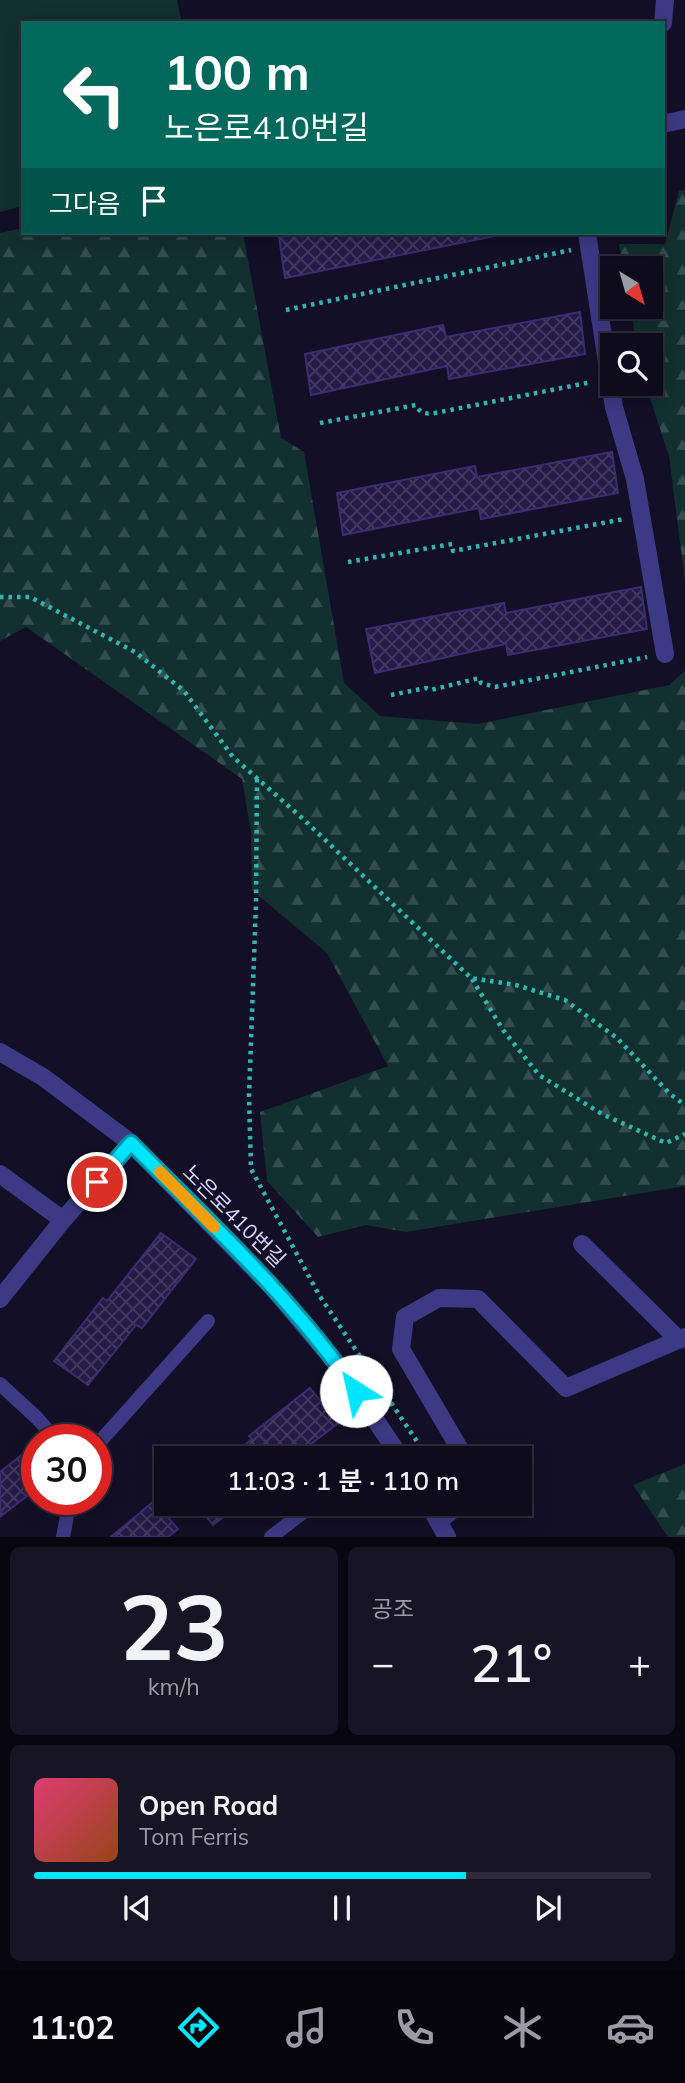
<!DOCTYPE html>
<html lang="ko">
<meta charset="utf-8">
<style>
body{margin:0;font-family:Mulish,"Noto Sans KR",sans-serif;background:#171425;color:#f1f3f6;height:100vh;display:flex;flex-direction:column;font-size:26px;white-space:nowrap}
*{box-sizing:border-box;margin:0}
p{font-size:23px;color:#9b9ba3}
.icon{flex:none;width:38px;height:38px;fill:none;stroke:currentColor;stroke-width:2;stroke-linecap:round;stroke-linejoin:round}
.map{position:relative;height:1537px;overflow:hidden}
.sheet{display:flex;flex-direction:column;gap:10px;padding:10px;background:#08060f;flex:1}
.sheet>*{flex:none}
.banner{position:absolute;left:21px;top:21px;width:644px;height:214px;border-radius:0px;box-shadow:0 4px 18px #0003,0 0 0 2px #2e2b3b;background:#00695c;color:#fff;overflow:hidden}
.needle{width:46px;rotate:143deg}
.controls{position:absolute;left:600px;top:256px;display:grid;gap:14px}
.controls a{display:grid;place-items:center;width:63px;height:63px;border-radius:0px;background:#0e0b1c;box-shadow:0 4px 18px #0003,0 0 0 2px #2e2b3b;font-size:35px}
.speed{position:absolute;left:21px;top:1424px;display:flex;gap:14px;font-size:35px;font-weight:700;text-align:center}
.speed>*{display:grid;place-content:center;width:91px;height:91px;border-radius:50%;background:#0e0b1c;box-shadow:0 4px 18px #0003,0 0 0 2px #2e2b3b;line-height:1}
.speed .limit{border:10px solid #d22;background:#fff;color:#111}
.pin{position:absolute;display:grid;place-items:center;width:60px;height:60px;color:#fff;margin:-30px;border:4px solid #fff;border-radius:50%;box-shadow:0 2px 7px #0007}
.me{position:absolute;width:77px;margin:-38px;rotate:325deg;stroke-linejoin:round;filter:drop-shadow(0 0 5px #0008)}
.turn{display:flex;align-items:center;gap:24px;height:147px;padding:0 28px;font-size:32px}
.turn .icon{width:91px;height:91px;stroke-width:2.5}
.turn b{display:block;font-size:49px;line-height:60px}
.then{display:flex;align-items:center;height:66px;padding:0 28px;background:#0003;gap:14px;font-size:26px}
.big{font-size:52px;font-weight:600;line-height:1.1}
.sheet .card{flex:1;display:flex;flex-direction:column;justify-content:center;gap:10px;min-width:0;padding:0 24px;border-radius:10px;background:#171425}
.sheet .dial{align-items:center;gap:0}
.dial b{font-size:91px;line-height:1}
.song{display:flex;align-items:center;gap:21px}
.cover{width:84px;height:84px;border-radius:10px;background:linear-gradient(135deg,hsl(340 70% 55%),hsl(20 70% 35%))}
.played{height:7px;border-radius:4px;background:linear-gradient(90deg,#00e5ff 70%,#2e2b3b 70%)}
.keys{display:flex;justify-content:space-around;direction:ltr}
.heat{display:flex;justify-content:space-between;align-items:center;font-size:38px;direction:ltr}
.sheet .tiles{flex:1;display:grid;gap:10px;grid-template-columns:1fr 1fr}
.card:last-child{grid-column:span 2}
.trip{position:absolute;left:154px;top:1446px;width:378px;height:70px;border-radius:0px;background:#0e0b1c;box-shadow:0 4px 18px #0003,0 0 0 2px #2e2b3b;font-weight:600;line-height:70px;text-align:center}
.menu{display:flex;height:112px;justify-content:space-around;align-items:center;background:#06040b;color:#9b9ba3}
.menu .icon{width:49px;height:49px}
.menu .selected{color:#00e5ff}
.menu b{font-size:32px;color:#f1f3f6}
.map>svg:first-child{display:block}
.forest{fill:url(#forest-firs)}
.pitch{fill:#12302f}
.building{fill:url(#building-cross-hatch);stroke:#3b2d73;stroke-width:2}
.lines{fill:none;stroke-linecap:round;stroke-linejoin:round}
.path{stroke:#2fb8b0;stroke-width:4.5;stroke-dasharray:3.5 5;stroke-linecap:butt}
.service{stroke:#3d3a85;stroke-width:14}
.minor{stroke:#3d3a85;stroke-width:18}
.route-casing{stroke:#0095a6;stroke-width:18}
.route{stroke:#00e5ff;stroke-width:12}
.slow{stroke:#f59e0b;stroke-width:12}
.labels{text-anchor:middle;stroke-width:7;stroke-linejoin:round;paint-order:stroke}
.street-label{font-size:21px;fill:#d9d4ff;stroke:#130f26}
</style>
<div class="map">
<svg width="685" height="1537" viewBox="0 0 685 1537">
<defs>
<pattern id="forest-firs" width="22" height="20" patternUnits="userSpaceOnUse" patternTransform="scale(1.75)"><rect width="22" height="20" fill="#12302f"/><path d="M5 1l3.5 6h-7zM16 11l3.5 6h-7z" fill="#344d4e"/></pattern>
<pattern id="building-cross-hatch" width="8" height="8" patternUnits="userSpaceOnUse" patternTransform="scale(1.75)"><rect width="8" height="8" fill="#241b47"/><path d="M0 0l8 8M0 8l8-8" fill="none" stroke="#433b63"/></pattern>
</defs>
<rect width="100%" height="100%" fill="#130f26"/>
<path class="forest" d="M685 190V581L669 456 645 383H651V345H637L630 306H651V268H623L619 244H665L679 191Z
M23 228V233H243L281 438 304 452 344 683 380 716 478 724 669 685 685 671V1186L406 1232 366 1225 318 1237 267 1181 260 1112 388 1066 327 953 252 890 251 833 242 779 26 627 0 641V233Z
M685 1464V1537H668L633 1485Z"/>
<path class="pitch" d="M0 0H177L182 23H23V206L0 212Z"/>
<path class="building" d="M302 233H510L285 278 279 237Z
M580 312 585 354 449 379 447 366 311 395 305 354 443 325 446 337Z
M612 452 618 493 481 519 479 508 343 535 337 493 475 466 477 477Z
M641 587 647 629 508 655 506 644 375 673 366 629 504 603 506 613Z
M161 1233 196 1259 142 1328 136 1325 88 1385 54 1361 103 1298 107 1301Z
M310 1388 338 1423 293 1458H228L252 1439 249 1436Z
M28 1450 37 1461V1488L0 1517V1472Z
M154 1501 178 1529 168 1537H111Z
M196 1503H241L213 1525Z"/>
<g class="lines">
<path class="path" d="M286 310 571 250
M320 423 416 405C420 414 426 414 435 413L592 382
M348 562 452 544 453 551 624 519
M0 597H30L135 652 184 691 233 757 302 818 471 978 516 985 565 1000 617 1038 670 1094 685 1105
M391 695 426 688 431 690 479 678 481 683 495 687 647 657
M257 779 256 903 249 1096 251 1169 319 1295 428 1458
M472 979 503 1030 539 1075 602 1114 666 1143 685 1134"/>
<path class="service" d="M0 1384 37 1418 56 1440
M96 1446 208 1321
M63 1537 70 1500
M271 1537 315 1503"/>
<path class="minor" d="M663 23 665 0
M663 124 685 119
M587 233 614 407 635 479 665 654
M0 1052 43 1077 131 1143 273 1288 341 1369 401 1458
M0 1174 63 1220
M582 1244 679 1340
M0 1299 63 1220 131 1143
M465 1458 401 1349 405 1317 439 1298 478 1299 566 1388 685 1337
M428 1503 447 1537
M438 1521 462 1503"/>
</g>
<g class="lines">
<defs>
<path id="route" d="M97 1182 131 1143C209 1222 293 1299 356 1391"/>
</defs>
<use href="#route" class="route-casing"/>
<use href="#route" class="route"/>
<path class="slow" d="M160 1172 214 1227"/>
</g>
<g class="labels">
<g class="street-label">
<text transform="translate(234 1216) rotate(45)" y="7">노은로410번길</text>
</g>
</g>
</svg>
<div class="controls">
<a><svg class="needle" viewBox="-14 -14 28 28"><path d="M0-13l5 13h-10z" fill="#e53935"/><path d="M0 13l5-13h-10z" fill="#9b9ba3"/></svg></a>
<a><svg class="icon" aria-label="search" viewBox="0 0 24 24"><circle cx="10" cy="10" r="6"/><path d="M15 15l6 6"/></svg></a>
</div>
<div class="speed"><div class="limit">30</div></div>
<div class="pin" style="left:97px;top:1182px;background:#d93025"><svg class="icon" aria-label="arrive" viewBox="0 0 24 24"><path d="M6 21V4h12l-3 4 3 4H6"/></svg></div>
<svg class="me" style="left:356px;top:1391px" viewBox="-20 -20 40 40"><circle r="19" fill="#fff"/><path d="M0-13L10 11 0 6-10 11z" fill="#00e5ff"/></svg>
<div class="trip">11:03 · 1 분 · 110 m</div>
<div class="banner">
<div class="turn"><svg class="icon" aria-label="left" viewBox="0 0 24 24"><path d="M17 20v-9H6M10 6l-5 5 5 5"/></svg><div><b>100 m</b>노은로410번길</div></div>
<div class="then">그다음<svg class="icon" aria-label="arrive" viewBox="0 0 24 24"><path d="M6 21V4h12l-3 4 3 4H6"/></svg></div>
</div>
</div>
<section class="sheet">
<div class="tiles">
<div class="card dial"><b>23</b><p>km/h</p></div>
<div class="card"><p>공조</p>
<div class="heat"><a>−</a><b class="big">21°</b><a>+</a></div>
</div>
<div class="card">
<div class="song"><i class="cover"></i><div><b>Open Road</b><p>Tom Ferris</p></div></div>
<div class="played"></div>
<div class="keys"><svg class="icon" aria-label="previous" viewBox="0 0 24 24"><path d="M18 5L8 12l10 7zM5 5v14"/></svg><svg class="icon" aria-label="pause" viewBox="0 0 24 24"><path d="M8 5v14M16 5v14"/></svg><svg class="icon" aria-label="next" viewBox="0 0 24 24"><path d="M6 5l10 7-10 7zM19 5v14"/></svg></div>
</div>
</div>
</section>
<nav class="menu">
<b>11:02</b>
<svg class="icon selected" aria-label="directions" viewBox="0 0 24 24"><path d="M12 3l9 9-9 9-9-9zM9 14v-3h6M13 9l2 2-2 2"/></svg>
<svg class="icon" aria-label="music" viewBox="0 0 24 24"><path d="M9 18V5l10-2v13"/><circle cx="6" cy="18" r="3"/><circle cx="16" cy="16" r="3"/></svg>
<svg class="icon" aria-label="phone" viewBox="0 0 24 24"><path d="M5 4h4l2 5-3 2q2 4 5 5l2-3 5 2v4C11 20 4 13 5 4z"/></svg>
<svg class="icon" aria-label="climate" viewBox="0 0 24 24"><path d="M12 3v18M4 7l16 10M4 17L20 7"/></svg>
<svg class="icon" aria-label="car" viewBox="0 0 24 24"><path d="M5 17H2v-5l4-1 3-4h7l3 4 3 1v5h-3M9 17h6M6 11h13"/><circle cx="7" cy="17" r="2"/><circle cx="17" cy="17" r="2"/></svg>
</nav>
